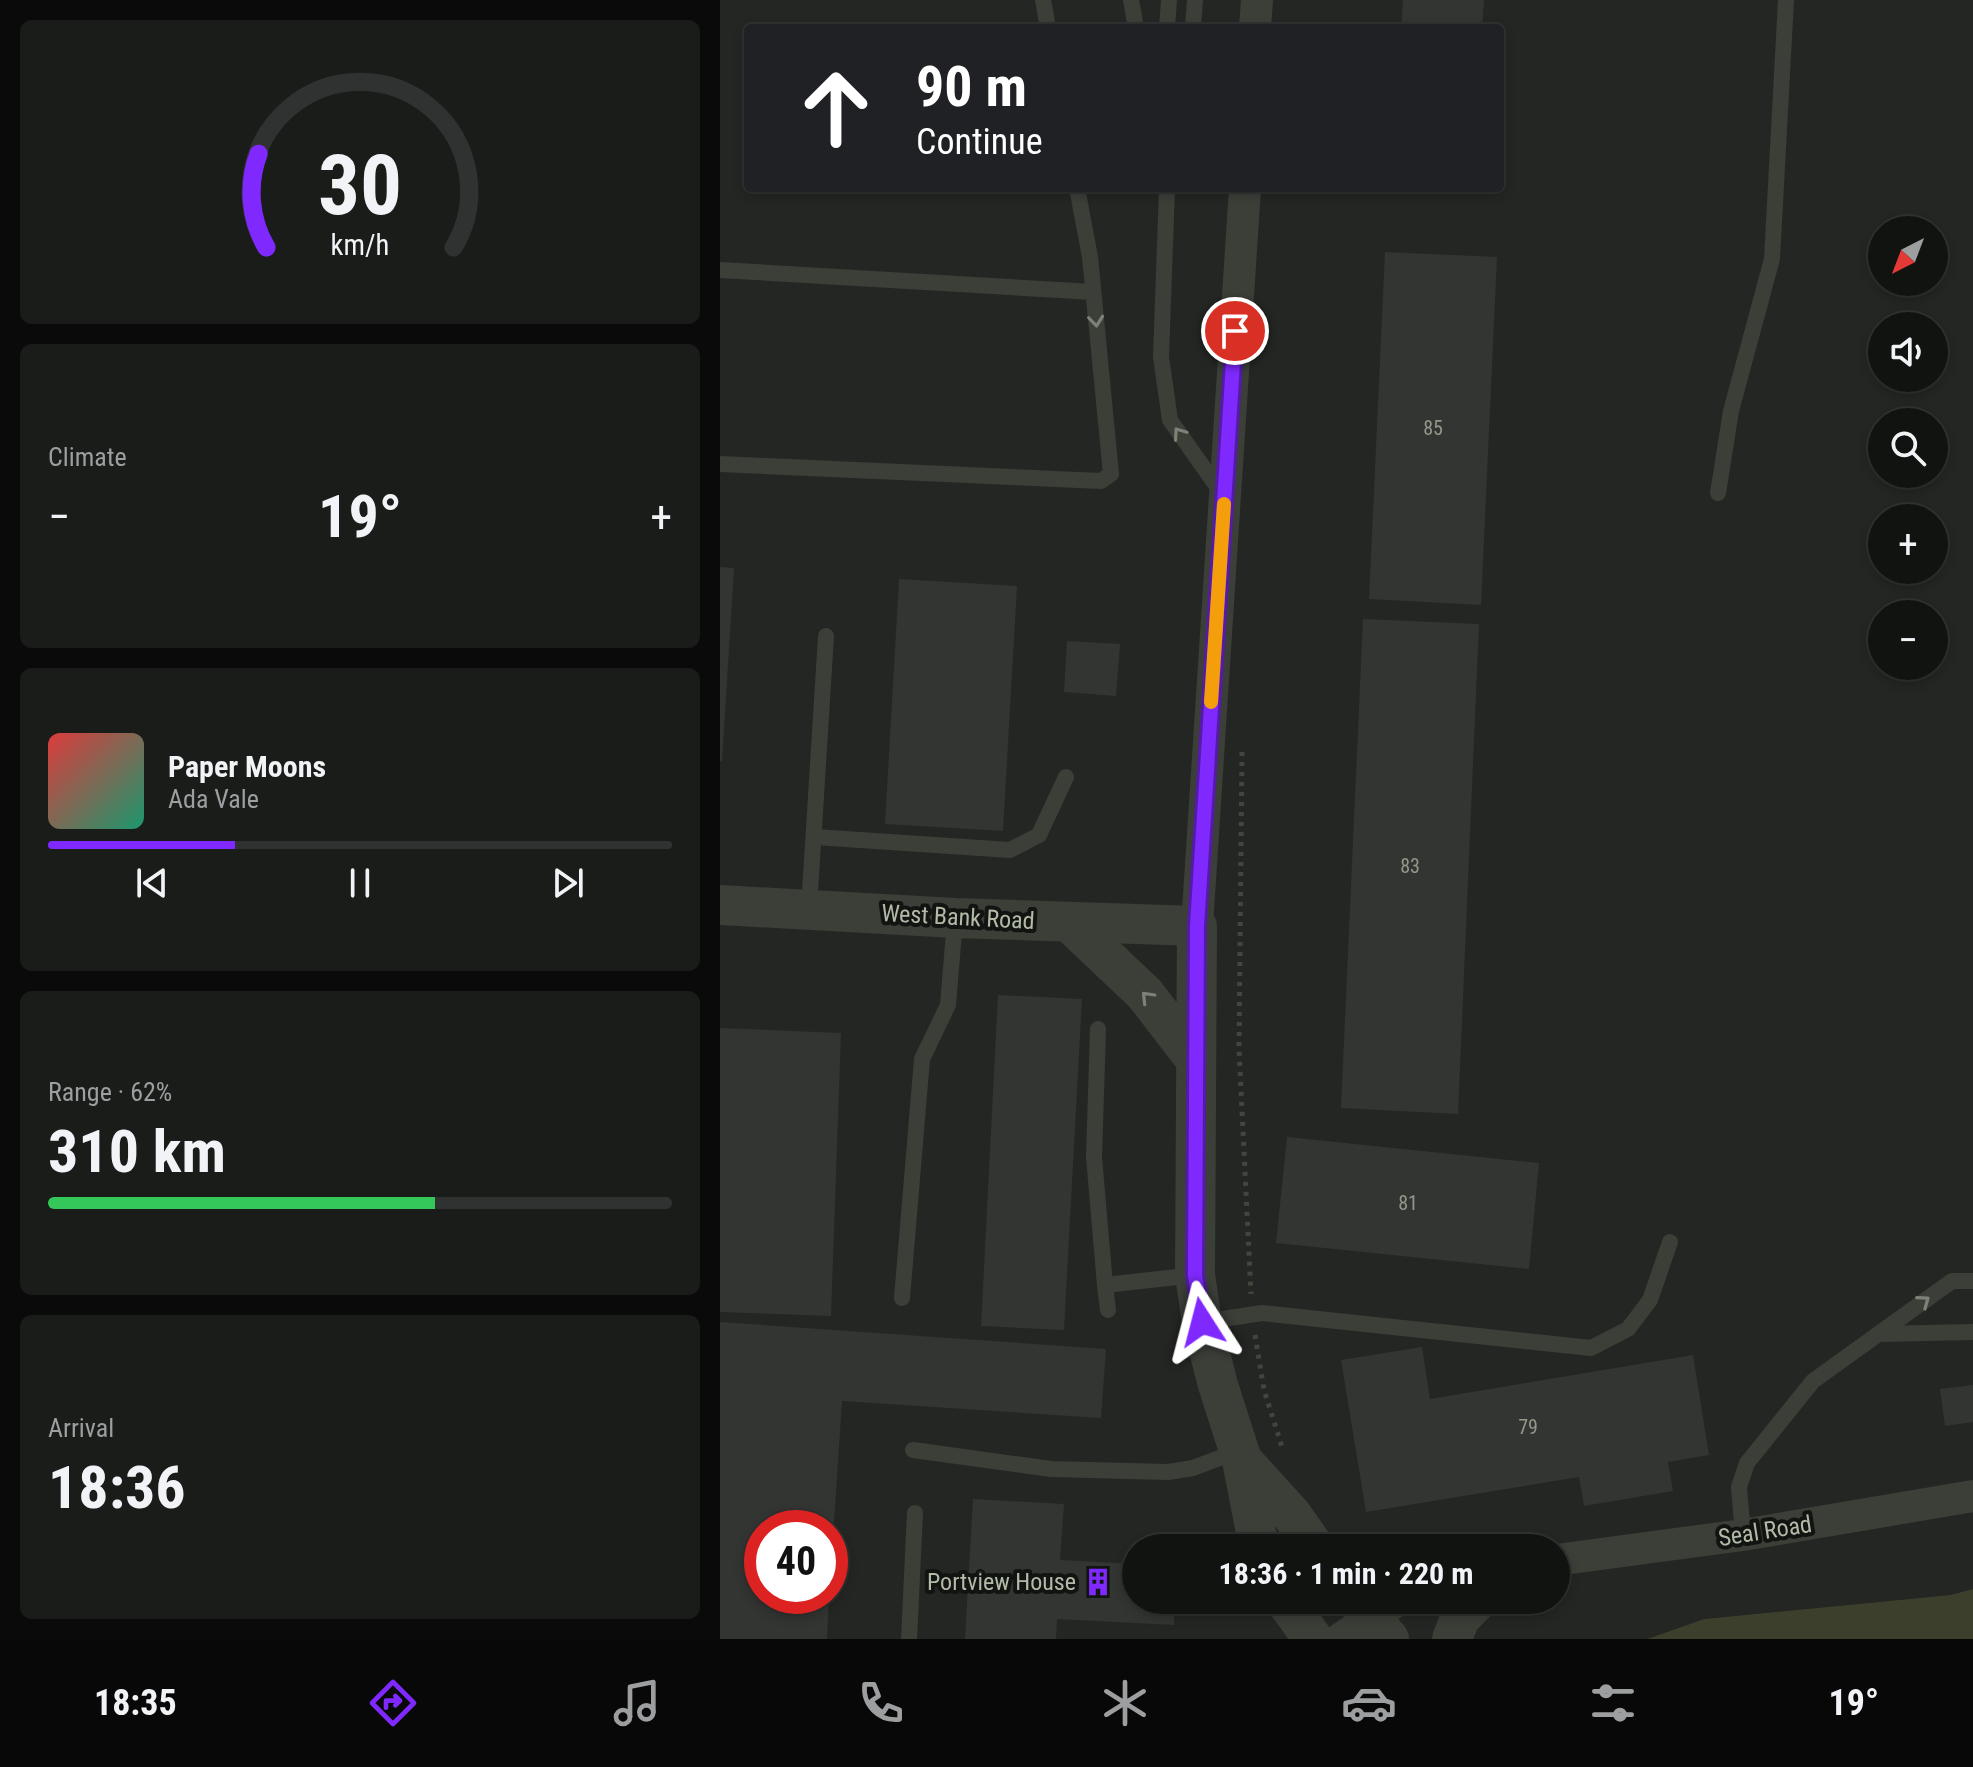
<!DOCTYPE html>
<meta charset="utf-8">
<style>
body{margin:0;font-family:"Roboto Condensed",sans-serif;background:#1a1c1a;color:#f1f3f6;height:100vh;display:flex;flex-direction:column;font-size:30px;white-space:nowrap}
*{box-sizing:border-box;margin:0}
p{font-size:26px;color:#9c9e9f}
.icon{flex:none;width:44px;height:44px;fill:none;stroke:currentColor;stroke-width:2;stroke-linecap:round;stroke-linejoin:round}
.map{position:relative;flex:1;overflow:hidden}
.side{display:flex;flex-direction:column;gap:20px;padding:20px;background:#090a09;width:720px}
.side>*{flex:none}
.hud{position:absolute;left:24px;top:24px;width:760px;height:168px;border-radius:8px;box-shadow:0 4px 12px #0003,0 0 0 2px #303231;background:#202124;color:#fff;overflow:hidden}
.needle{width:52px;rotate:222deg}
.tools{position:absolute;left:1148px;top:216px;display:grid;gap:16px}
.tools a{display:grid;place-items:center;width:80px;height:80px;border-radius:50%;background:#111311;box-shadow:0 4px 12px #0003,0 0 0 2px #303231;font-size:40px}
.speed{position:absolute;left:24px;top:1510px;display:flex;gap:16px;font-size:40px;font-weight:700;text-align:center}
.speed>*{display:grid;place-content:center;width:104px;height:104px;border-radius:50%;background:#111311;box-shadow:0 4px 12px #0003,0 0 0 2px #303231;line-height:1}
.speed .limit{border:12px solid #d22;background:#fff;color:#111}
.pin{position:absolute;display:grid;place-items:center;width:68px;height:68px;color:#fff;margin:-34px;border:4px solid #fff;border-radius:50%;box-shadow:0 2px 8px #0007}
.me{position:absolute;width:88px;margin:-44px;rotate:351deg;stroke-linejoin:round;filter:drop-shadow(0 0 6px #0008)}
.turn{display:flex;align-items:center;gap:28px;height:168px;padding:0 40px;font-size:36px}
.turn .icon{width:104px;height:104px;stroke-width:2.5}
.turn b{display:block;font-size:56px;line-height:68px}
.big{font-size:60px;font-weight:700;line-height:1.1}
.side .tile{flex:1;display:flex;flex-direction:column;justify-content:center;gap:12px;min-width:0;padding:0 28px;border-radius:12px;background:#1a1c1a}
.side .dial{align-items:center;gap:0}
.dial svg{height:208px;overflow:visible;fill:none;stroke:#303231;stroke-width:7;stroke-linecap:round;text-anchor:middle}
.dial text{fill:#f1f3f6;stroke:none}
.song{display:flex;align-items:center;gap:24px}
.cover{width:96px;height:96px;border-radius:12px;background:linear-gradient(135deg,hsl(0 70% 55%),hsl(160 70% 35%))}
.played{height:8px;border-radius:4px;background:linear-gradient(90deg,#8029ff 30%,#303231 30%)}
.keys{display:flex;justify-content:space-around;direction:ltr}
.heat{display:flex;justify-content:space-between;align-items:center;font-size:44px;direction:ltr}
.charge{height:12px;border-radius:6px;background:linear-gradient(90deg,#34c759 62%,#303231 0)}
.trip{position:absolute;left:402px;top:1534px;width:448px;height:80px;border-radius:40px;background:#111311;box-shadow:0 4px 12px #0003,0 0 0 2px #303231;font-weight:700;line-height:80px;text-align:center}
.tab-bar{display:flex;height:128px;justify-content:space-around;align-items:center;background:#070807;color:#9c9e9f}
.tab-bar .icon{width:56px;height:56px}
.tab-bar .active{color:#8029ff}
.tab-bar b{font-size:36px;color:#f1f3f6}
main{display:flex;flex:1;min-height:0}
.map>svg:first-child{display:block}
.built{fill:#242623;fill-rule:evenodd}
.water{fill:#3b3f2c}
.building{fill:#333532}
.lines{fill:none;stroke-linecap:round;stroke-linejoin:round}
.path{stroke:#42463d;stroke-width:5;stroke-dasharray:4 6;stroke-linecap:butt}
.service{stroke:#3b3f38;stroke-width:16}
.minor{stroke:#3b3f38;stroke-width:32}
.tertiary{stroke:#3b3f38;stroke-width:40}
.oneway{stroke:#7c8376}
.route-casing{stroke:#531ba6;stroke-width:20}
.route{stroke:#8029ff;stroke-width:14}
.slow{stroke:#f59e0b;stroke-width:14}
.labels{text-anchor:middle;stroke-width:8;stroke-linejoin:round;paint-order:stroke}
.number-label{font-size:20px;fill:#92998a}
.street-label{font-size:24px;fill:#b2baa8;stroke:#121412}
.poi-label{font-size:24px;fill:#b2baa8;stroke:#121412;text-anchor:end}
</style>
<main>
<section class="side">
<div class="tile dial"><svg viewBox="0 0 100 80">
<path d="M14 69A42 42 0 1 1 86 69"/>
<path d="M14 69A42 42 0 0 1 11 33" stroke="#8029ff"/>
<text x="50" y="56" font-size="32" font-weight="700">30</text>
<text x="50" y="72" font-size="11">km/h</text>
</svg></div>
<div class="tile"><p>Climate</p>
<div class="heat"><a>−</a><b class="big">19°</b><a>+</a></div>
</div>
<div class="tile">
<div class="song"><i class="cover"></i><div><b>Paper Moons</b><p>Ada Vale</p></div></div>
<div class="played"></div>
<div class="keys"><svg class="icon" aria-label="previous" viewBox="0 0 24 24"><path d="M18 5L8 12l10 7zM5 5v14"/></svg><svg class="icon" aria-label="pause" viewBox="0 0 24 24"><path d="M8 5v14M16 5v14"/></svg><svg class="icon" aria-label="next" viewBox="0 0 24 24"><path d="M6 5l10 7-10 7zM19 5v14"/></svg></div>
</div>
<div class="tile"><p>Range · 62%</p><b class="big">310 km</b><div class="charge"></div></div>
<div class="tile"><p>Arrival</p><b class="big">18:36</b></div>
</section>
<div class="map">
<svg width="1253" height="1639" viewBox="0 0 1253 1639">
<rect width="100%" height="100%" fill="#171917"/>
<path class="built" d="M0 0H1253V1589L1230 1595 984 1619 927 1639H0ZM28 28H780V188H28ZM1162 230H1214V282H1162ZM1162 326H1214V378H1162ZM1162 422H1214V474H1162ZM1162 518H1214V570H1162ZM1162 614H1214V666H1162ZM42 1528H110V1596H42ZM416 1548H836V1600H416Z"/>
<path class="water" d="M1253 1589V1639H927L984 1619 1230 1595Z"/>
<path class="building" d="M683 0H764L762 28H681Z
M665 252 777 257 761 605 649 599Z
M0 567 14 568 2 761H0Z
M179 579 297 586 283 831 165 824Z
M643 619 759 624 738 1114 621 1108Z
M347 641 400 644 396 696 344 692Z
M278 995 362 999 344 1330 261 1326Z
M0 1028 121 1033 111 1316 0 1312Z
M567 1137 819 1163 809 1269 556 1243Z
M0 1322 386 1349 381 1418 122 1401 112 1553H110V1528H42V1596H109L107 1639H0Z
M702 1347 710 1399 973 1355 989 1455 948 1462 953 1491 864 1506 859 1477 646 1512 621 1360Z
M1253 1385V1422L1225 1426 1220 1389Z
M253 1499 344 1504 340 1560 416 1564V1600H455L454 1625 337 1619 336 1639H245Z"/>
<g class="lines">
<path class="path" d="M522 752 519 1049 531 1294
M535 1335 544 1390 563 1450"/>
<path class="service" d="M323 0 328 28
M411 0 416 28
M447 28 449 0
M473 28 475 0
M447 188 441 357 450 420 503 495
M0 270 373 292
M0 464 381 481 391 474 370 257 357 188
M998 493 1011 411 1052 259 1066 0
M95 837 290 850 319 835 346 777
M89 908 106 636
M378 1029 374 1157 385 1285
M182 1298 202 1059 228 1005 235 920
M388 1310 385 1285 475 1275
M484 1322 542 1313 871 1348 908 1329 930 1300 950 1242
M1158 1334 1253 1332
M193 1450 331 1469 448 1472 473 1468 518 1451
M1023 1535 1019 1487 1027 1463 1093 1381 1232 1281H1253
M189 1639 195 1513"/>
<path class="minor" d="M535 28 537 0
M477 926 525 188
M836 1560 1023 1535 1253 1496
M620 1639 678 1600"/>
<path class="tertiary" d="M0 905 235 918 477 926 475 1275 482 1322 498 1385 522 1460 539 1548
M349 922 425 994 475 1059
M522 1460 572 1515 595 1548
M565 1600 593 1639
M636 1600 669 1639
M732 1639 740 1618 758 1600"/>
</g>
<defs><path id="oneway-chevron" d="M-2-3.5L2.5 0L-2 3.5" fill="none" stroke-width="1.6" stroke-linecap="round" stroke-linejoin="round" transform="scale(2)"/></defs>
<g class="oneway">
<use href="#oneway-chevron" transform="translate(376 321) rotate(84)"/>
<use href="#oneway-chevron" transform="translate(459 433) rotate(-125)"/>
<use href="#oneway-chevron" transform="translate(427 997) rotate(-134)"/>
<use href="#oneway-chevron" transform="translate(1204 1301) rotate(-36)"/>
</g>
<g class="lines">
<defs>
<path id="route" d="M482 1322 475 1275 477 926 515 331"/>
</defs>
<use href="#route" class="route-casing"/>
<use href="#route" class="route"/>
<path class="slow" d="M491 702 504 504"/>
</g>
<defs>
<symbol id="building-bare" viewBox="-9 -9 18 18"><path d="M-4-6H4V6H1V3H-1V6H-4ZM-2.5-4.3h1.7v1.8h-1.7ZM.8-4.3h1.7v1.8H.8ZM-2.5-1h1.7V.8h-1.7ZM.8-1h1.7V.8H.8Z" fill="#8029ff" stroke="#121412" stroke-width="2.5" paint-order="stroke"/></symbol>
</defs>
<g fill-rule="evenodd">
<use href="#building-bare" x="358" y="1562" width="40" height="40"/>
</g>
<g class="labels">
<g class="number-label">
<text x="713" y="435">85</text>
<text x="690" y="873">83</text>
<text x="688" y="1210">81</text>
<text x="808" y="1434">79</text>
</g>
<g class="street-label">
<text transform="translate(238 917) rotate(3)" y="8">West Bank Road</text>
<text transform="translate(1045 1531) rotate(-9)" y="8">Seal Road</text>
</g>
<g class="poi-label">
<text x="356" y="1590">Portview House</text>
</g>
</g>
</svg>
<div class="tools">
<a><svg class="needle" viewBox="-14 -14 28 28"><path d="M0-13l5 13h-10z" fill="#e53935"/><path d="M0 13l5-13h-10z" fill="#9c9e9f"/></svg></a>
<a><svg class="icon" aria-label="sound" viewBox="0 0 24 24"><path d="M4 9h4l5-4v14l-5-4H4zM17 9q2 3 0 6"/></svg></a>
<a><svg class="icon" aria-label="search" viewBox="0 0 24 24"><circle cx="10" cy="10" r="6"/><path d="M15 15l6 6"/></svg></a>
<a>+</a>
<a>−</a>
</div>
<div class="speed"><div class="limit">40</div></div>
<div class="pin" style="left:515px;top:331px;background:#d93025"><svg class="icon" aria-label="arrive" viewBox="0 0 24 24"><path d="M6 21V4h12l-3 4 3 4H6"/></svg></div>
<svg class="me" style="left:482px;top:1322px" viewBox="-20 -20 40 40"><path d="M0-17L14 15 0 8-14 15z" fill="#8029ff" stroke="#fff" stroke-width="4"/></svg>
<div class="trip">18:36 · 1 min · 220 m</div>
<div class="hud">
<div class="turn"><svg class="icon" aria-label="ahead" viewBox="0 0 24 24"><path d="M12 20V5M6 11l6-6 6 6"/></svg><div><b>90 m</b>Continue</div></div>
</div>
</div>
</main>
<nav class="tab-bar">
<b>18:35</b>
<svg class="icon active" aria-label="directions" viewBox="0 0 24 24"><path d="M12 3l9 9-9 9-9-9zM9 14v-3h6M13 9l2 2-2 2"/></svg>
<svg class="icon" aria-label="music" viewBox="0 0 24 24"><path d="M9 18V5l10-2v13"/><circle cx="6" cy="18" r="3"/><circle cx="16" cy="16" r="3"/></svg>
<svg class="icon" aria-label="phone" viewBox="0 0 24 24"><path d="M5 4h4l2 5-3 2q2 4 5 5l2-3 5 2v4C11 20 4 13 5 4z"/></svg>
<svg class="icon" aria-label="climate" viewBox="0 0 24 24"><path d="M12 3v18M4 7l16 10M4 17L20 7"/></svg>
<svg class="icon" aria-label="car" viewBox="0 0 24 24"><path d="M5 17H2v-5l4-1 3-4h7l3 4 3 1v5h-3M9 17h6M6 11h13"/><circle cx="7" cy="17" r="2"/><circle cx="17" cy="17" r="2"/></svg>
<svg class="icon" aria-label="filters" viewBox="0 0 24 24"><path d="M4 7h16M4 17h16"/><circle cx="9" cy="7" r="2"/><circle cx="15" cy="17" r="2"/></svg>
<b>19°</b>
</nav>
